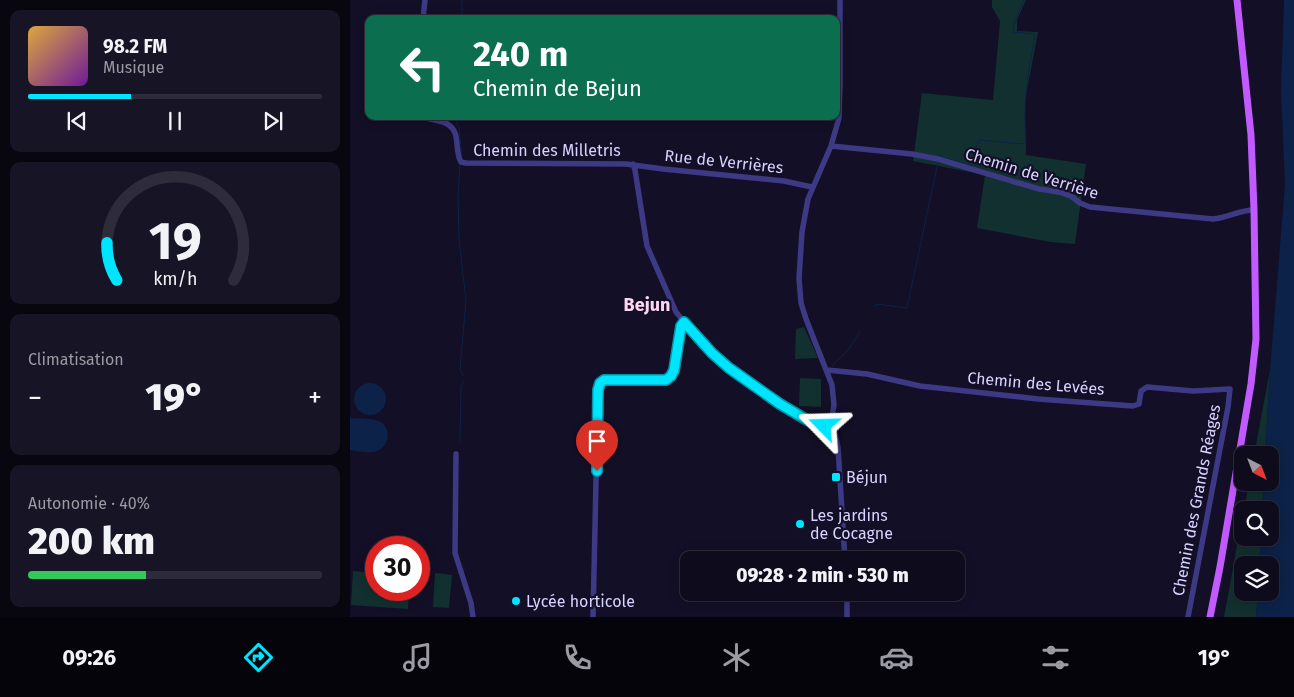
<!DOCTYPE html>
<html lang="fr">
<meta charset="utf-8">
<style>
body{margin:0;font-family:"Fira Sans",sans-serif;background:#171425;color:#f1f3f6;height:100vh;display:flex;flex-direction:column;font-size:19px;white-space:nowrap}
*{box-sizing:border-box;margin:0}
p{font-size:16px;color:#9b9ba3}
.icon{flex:none;width:28px;height:28px;fill:none;stroke:currentColor;stroke-width:2;stroke-linecap:round;stroke-linejoin:round}
.map{position:relative;flex:1;overflow:hidden}
.details{display:flex;flex-direction:column;gap:10px;padding:10px;background:#08060f;width:350px}
.details>*{flex:none}
.top-card{position:absolute;left:15px;top:15px;width:475px;height:105px;border-radius:10px;box-shadow:0 2px 12px #0003,0 0 0 1px #2e2b3b;background:#0b6e4f;color:#fff;overflow:hidden}
.needle{width:32px;rotate:138deg}
.controls{position:absolute;left:884px;top:446px;display:grid;gap:10px}
.controls a{display:grid;place-items:center;width:45px;height:45px;border-radius:10px;background:#0e0b1c;box-shadow:0 2px 12px #0003,0 0 0 1px #2e2b3b;font-size:25px}
.speed{position:absolute;left:15px;top:536px;display:flex;gap:10px;font-size:25px;font-weight:700;text-align:center}
.speed>*{display:grid;place-content:center;width:65px;height:65px;border-radius:50%;background:#0e0b1c;box-shadow:0 2px 12px #0003,0 0 0 1px #2e2b3b;line-height:1}
.speed .limit{border:8px solid #d22;background:#fff;color:#111}
.pin{position:absolute;display:grid;place-items:center;width:42px;height:42px;color:#fff;margin:-51px -21px;border-radius:50% 50% 50% 0;rotate:-45deg;box-shadow:0 0 5px #0007}
.pin .icon{rotate:45deg}
.me{position:absolute;width:55px;margin:-28px;rotate:292deg;stroke-linejoin:round;filter:drop-shadow(0 0 4px #0008)}
.turn{display:flex;align-items:center;gap:18px;height:105px;padding:0 25px;font-size:22px}
.turn .icon{width:65px;height:65px;stroke-width:2.5}
.turn b{display:block;font-size:35px;line-height:42px}
.big{font-size:38px;font-weight:800;line-height:1.1}
.details .widget{flex:1;display:flex;flex-direction:column;justify-content:center;gap:8px;min-width:0;padding:0 18px;border-radius:10px;background:#171425}
.details .dial{align-items:center;gap:0}
.dial svg{height:130px;overflow:visible;fill:none;stroke:#2e2b3b;stroke-width:7;stroke-linecap:round;text-anchor:middle}
.dial text{fill:#f1f3f6;stroke:none}
.song{display:flex;align-items:center;gap:15px}
.cover{width:60px;height:60px;border-radius:8px;background:linear-gradient(135deg,hsl(40 70% 55%),hsl(280 70% 35%))}
.played{height:5px;border-radius:2px;background:linear-gradient(90deg,#00e5ff 35%,#2e2b3b 35%)}
.keys{display:flex;justify-content:space-around;direction:ltr}
.heat{display:flex;justify-content:space-between;align-items:center;font-size:28px;direction:ltr}
.charge{height:8px;border-radius:4px;background:linear-gradient(90deg,#34c759 40%,#2e2b3b 0)}
.trip{position:absolute;left:330px;top:551px;width:285px;height:50px;border-radius:10px;background:#0e0b1c;box-shadow:0 2px 12px #0003,0 0 0 1px #2e2b3b;font-weight:800;line-height:50px;text-align:center}
.tab-bar{display:flex;height:80px;justify-content:space-around;align-items:center;background:#06040b;color:#9b9ba3}
.tab-bar .icon{width:35px;height:35px}
.tab-bar .on{color:#00e5ff}
.tab-bar b{font-size:22px;color:#f1f3f6}
main{display:flex;flex:1;min-height:0}
.map>svg:first-child{display:block}
.green{fill:#12302f}
.water{fill:#0c2248}
.lines{fill:none;stroke-linecap:round;stroke-linejoin:round}
.stream{stroke:#0c2248;stroke-width:1}
.minor{stroke:#3d3a85;stroke-width:5.5}
.major{stroke:#c25bff;stroke-width:7}
.route-casing{stroke:#0095a6;stroke-width:12}
.route{stroke:#00e5ff;stroke-width:9}
.poi-dot{fill:#00e5ff;stroke:#130f26;stroke-width:2}
.labels{text-anchor:middle;stroke-width:4.5;stroke-linejoin:round;paint-order:stroke}
.street-label{font-size:16px;fill:#d9d4ff;stroke:#130f26}
.poi-label{font-size:16px;fill:#d9d4ff;stroke:#130f26;text-anchor:start}
.neighbourhood-label{font-size:18px;font-weight:bold;fill:#ffd6f0;stroke:#130f26}
</style>
<main>
<section class="details">
<div class="widget">
<div class="song"><i class="cover"></i><div><b>98.2 FM</b><p>Musique</p></div></div>
<div class="played"></div>
<div class="keys"><svg class="icon" aria-label="previous" viewBox="0 0 24 24"><path d="M18 5L8 12l10 7zM5 5v14"/></svg><svg class="icon" aria-label="pause" viewBox="0 0 24 24"><path d="M8 5v14M16 5v14"/></svg><svg class="icon" aria-label="next" viewBox="0 0 24 24"><path d="M6 5l10 7-10 7zM19 5v14"/></svg></div>
</div>
<div class="widget dial"><svg viewBox="0 0 100 80">
<path d="M14 69A42 42 0 1 1 86 69"/>
<path d="M14 69A42 42 0 0 1 8 46" stroke="#00e5ff"/>
<text x="50" y="56" font-size="32" font-weight="700">19</text>
<text x="50" y="72" font-size="11">km/h</text>
</svg></div>
<div class="widget"><p>Climatisation</p>
<div class="heat"><a>−</a><b class="big">19°</b><a>+</a></div>
</div>
<div class="widget"><p>Autonomie · 40%</p><b class="big">200 km</b><div class="charge"></div></div>
</section>
<div class="map">
<svg width="944" height="617" viewBox="0 0 944 617">
<rect width="100%" height="100%" fill="#130f26"/>
<path class="green" d="M642 0H676L667 20V31L688 32 675 101 676 155 736 164 725 244 700 242 627 228 635 175 563 161 572 93 643 100 650 21 642 7Z
M454 327 468 358 445 359 446 329Z
M920 370 915 455H904Z
M450 378 471 379V407L449 406Z
M899 483H914L912 510H894Z
M892 518V538H911L909 565H892V592L908 593 906 617H874Z
M3 571 26 573V590H59L58 609 1 605Z
M85 573 102 575 99 608 83 607Z"/>
<path class="water" d="M934 0H944V617H906L908 593 920 592V565H909L911 538H920V510H912L914 483 920 482V455H915L920 370 935 185 931 90Z
M4 399a16 16 0 1 1 32 0a16 16 0 1 1-32 0Z
M0 414 1 418C9 419 21 418 29 421 43 428 39 449 24 452 17 453 8 451 0 450Z"/>
<g class="lines">
<path class="stream" d="M112 0V19
M107 116V124L109 128 112 158
M589 156 622 166 625 148 630 140 673 144 676 141C672 102 679 72 685 34L663 32 664 24 674 0
M110 164 108 195 109 240 116 300 110 369 113 375
M524 307 527 304 557 308 588 162
M482 366 499 349 510 331
M110 441 111 386 114 381"/>
<path class="minor" d="M73 19 75 0
M72 116C81 121 91 119 99 125 111 134 104 150 111 162L116 163 276 164 313 169 434 181 462 187
M481 146 562 154 588 159 689 189 709 192 721 196 730 203 740 207 863 219C879 218 888 210 904 210
M283 164 285 170 297 246 326 312 352 343 379 368 430 404 465 424 474 426
M477 370 517 374 570 386 688 399 783 406 789 404 791 391 797 387 843 391 880 389 878 407 838 617
M474 424a7 7 0 1 1 14 0a7 7 0 1 1-14 0Z
M482 417 484 405 482 385 456 319 451 303 449 278 452 232 458 199 481 146 489 118 490 84V0
M484 431 488 447 495 560
M106 454 105 553 121 603 123 617
M497 592V617
M243 617 248 391 250 383 255 380H316L321 376 323 370 331 326 334 322"/>
<path class="major" d="M860 617 870 567 901 384 906 339 904 210 901 135 887 0"/>
</g>
<g class="lines">
<defs>
<path id="route" d="M247 471 248 390 250 383 254 380H316L321 376 324 370 331 326 334 322 362 353 379 368 430 404 457 420 465 424 474 426"/>
</defs>
<use href="#route" class="route-casing"/>
<use href="#route" class="route"/>
</g>
<g class="poi-dot">
<rect x="481" y="472" width="10" height="10" rx="2.5"/>
<circle cx="450" cy="524" r="5"/>
<circle cx="166" cy="601" r="5"/>
</g>
<g class="labels">
<g class="street-label">
<text x="197" y="156">Chemin des Milletris</text>
<text transform="translate(374 161) rotate(6)" y="6">Rue de Verrières</text>
<text transform="translate(682 173) rotate(17)" y="6">Chemin de Verrière</text>
<text transform="translate(686 383) rotate(5)" y="6">Chemin des Levées</text>
<text transform="translate(846 500) rotate(-79)" y="6">Chemin des Grands Réages</text>
</g>
<g class="poi-label">
<text x="496" y="483">Béjun</text>
<text x="460" y="521">Les jardins<tspan x="460" dy="18">de Cocagne</tspan></text>
<text x="176" y="607">Lycée horticole</text>
</g>
<g class="neighbourhood-label">
<text x="297" y="311">Bejun</text>
</g>
</g>
</svg>
<div class="controls">
<a><svg class="needle" viewBox="-14 -14 28 28"><path d="M0-13l5 13h-10z" fill="#e53935"/><path d="M0 13l5-13h-10z" fill="#9b9ba3"/></svg></a>
<a><svg class="icon" aria-label="search" viewBox="0 0 24 24"><circle cx="10" cy="10" r="6"/><path d="M15 15l6 6"/></svg></a>
<a><svg class="icon" aria-label="layers" viewBox="0 0 24 24"><path d="M12 4l9 5-9 5-9-5zM3 14l9 5 9-5"/></svg></a>
</div>
<div class="speed"><div class="limit">30</div></div>
<div class="pin" style="left:247px;top:471px;background:#d93025"><svg class="icon" aria-label="arrive" viewBox="0 0 24 24"><path d="M6 21V4h12l-3 4 3 4H6"/></svg></div>
<svg class="me" style="left:474px;top:426px" viewBox="-20 -20 40 40"><path d="M0-17L14 15 0 8-14 15z" fill="#00e5ff" stroke="#fff" stroke-width="4"/></svg>
<div class="trip">09:28 · 2 min · 530 m</div>
<div class="top-card">
<div class="turn"><svg class="icon" aria-label="left" viewBox="0 0 24 24"><path d="M17 20v-9H6M10 6l-5 5 5 5"/></svg><div><b>240 m</b>Chemin de Bejun</div></div>
</div>
</div>
</main>
<nav class="tab-bar">
<b>09:26</b>
<svg class="icon on" aria-label="directions" viewBox="0 0 24 24"><path d="M12 3l9 9-9 9-9-9zM9 14v-3h6M13 9l2 2-2 2"/></svg>
<svg class="icon" aria-label="music" viewBox="0 0 24 24"><path d="M9 18V5l10-2v13"/><circle cx="6" cy="18" r="3"/><circle cx="16" cy="16" r="3"/></svg>
<svg class="icon" aria-label="phone" viewBox="0 0 24 24"><path d="M5 4h4l2 5-3 2q2 4 5 5l2-3 5 2v4C11 20 4 13 5 4z"/></svg>
<svg class="icon" aria-label="climate" viewBox="0 0 24 24"><path d="M12 3v18M4 7l16 10M4 17L20 7"/></svg>
<svg class="icon" aria-label="car" viewBox="0 0 24 24"><path d="M5 17H2v-5l4-1 3-4h7l3 4 3 1v5h-3M9 17h6M6 11h13"/><circle cx="7" cy="17" r="2"/><circle cx="17" cy="17" r="2"/></svg>
<svg class="icon" aria-label="filters" viewBox="0 0 24 24"><path d="M4 7h16M4 17h16"/><circle cx="9" cy="7" r="2"/><circle cx="15" cy="17" r="2"/></svg>
<b>19°</b>
</nav>
